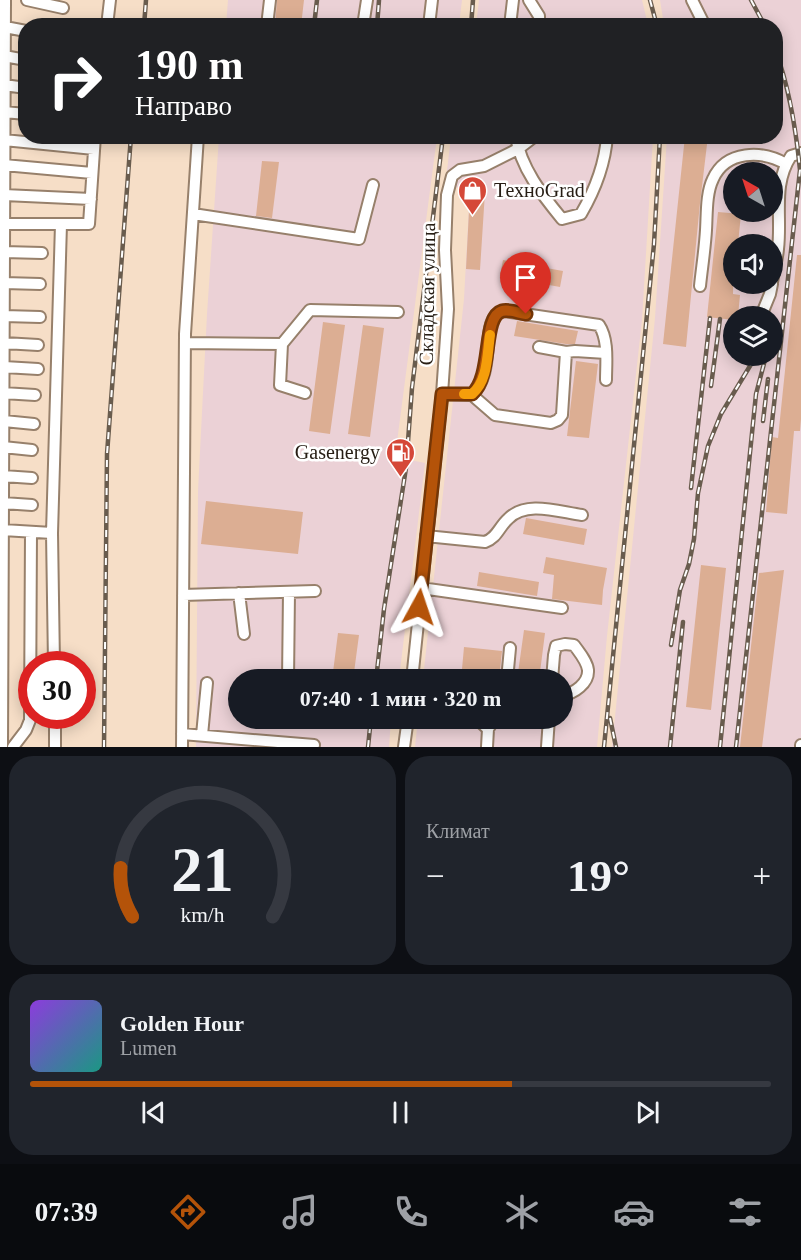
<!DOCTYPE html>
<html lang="ru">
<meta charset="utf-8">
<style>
body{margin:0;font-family:"Times New Roman",serif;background:#20242c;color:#f1f3f6;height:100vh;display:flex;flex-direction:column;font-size:22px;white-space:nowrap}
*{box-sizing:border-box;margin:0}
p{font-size:20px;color:#9ea1a6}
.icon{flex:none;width:33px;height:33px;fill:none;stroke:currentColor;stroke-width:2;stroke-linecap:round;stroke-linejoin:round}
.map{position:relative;height:747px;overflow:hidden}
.sheet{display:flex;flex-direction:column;gap:9px;padding:9px;background:#0d0f14;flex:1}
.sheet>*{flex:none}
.top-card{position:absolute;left:18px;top:18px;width:765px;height:126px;border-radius:24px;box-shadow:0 3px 15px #0003;background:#202124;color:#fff;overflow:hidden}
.needle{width:39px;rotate:321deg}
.fabs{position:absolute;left:723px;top:162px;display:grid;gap:12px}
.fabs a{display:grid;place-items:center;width:60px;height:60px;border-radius:50%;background:#171b24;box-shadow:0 3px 15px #0003;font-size:30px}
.speed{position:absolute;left:18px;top:651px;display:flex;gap:12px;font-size:30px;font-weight:700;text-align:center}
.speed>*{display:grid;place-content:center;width:78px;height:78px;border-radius:50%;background:#171b24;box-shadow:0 3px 15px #0003;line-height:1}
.speed .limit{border:9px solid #d22;background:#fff;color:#111}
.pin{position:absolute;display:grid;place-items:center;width:51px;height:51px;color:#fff;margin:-62px -26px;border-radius:50% 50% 50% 0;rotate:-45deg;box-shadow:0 0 6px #0007}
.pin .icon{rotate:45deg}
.me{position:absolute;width:66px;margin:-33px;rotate:5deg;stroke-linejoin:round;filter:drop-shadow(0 0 4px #0008)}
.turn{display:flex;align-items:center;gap:21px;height:126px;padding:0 18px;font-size:27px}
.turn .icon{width:78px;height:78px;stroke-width:2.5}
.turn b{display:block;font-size:42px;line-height:51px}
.big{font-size:45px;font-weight:700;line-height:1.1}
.sheet .tile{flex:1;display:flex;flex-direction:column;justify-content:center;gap:9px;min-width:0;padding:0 21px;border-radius:24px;background:#20242c}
.sheet .dial{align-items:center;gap:0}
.dial svg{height:156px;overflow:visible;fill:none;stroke:#363941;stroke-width:7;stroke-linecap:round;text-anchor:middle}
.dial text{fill:#f1f3f6;stroke:none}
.song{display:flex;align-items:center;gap:18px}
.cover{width:72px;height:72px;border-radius:9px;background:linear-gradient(135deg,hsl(270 70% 55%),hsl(170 70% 35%))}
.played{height:6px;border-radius:3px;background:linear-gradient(90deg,#b45309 65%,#363941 65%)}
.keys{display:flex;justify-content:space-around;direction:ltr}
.heat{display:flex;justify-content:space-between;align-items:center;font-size:33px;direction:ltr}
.sheet .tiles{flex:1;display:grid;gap:9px;grid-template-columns:1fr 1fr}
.tile:last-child{grid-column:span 2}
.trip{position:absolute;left:228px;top:669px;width:345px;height:60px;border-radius:30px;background:#171b24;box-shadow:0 3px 15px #0003;font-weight:700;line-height:60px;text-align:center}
.tab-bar{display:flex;height:96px;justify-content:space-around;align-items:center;background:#090b0e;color:#9ea1a6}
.tab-bar .icon{width:42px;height:42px}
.tab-bar .active{color:#b45309}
.tab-bar b{font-size:27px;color:#f1f3f6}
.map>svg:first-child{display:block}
.industrial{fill:#ebd1d6;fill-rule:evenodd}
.building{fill:#dcae93}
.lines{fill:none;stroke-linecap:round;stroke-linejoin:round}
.minor-casing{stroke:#97806b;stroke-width:14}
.minor{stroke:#fff;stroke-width:10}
.rail-casing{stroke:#695c4e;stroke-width:4.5}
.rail{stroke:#fff;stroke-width:2;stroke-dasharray:7;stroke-linecap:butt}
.route-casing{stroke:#753606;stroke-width:15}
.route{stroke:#b45309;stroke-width:10}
.slow{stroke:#f59e0b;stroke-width:10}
.labels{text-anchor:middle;stroke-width:5;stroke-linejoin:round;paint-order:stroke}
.poi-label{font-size:20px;fill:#261d14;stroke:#fff;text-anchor:start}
.street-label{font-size:20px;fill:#261d14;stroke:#fff}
</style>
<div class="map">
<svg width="801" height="747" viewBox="0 0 801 747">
<rect width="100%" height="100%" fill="#f6dec7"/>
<path class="industrial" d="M228 0H462L459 25 226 26Z
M479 0H642L648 25 476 26Z
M660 0H801V747H612L655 318 667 137 776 136V26L664 25ZM734 172H772V212H734ZM734 244H772V284H734ZM734 316H772V356H734Z
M219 137H437L395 457 425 463 399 679 238 680V718L391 719 389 747H196L198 491 207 314Z
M451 137H653L642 320 607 636 597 747H415L418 719 562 718V680L423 679 464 299 470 188 445 187Z"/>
<path class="building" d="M277 0H304L301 26H275Z
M685 136H708L700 203 686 347 663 344Z
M262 161 279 162 272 218 256 216Z
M470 191 485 192 480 270 466 269Z
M718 212 741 214 738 244H734L733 294 740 295 738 316H734V320L707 317Z
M797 255H801V419L800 431H794L787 514 766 512 772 437 778 438Z
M503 260 563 271 560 287 500 276Z
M517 321 578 331 575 344H566L514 336Z
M323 322 345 325 330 434 309 431Z
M363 325 384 328 370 437 348 434Z
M576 361 598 364 589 438 567 436Z
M206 501 303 512 298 554 201 544Z
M526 518 587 529 584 545 523 534Z
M546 557 607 568 603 590 602 605 552 599 554 575 543 573Z
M701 565 726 568 711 710 686 707Z
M784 570 762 747H740L759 573Z
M479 572 539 582 537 596 477 586Z
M524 630 545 633 539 680H517Z
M338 633 359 635 353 680H332Z
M464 647 502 651 499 680H461Z"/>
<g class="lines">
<defs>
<path id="minor" d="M27 0 63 8
M529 0 539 16V26
M692 0 705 26
M107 26 110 0
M267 26 270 0
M363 26 367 0
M429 26 432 0
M510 26 513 0
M5 27 26 31
M4 56 26 60
M4 85 26 88
M4 112 26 114
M516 136C520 167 543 196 562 219L581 214C595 190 605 165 607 136
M4 140 94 149
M4 165 92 173
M4 195 91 199
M193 214 359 239 373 185
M4 224H89L95 136
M4 252 42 253
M772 282C774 271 777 260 778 249 782 216 772 185 791 156L801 153
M4 283 40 284
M700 286C702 267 705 248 706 230 707 214 706 193 713 179 726 150 762 150 786 164
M4 316 40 317
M761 316 770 294 772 284
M4 343 38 345
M185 343 282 344 280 385 305 393
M282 344 310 310 398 312
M539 347 566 352
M4 367 38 369
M3 393 35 395
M442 394 472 395C495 374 482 329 496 315 496 314 503 311 504 311L599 325C609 340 606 363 606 380
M472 395 495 415 551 423 558 420 562 415 566 352 575 351 606 353
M4 421 34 424
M3 447 32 450
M3 476 32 478
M3 503 32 505
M3 530 52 533 61 224
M52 533 54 664
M426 536 485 542C497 538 499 527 508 519 526 500 559 512 582 515
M421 588 562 608
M239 593 244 634
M183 595 315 591
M288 680 289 592
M412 680 442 394 448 309 445 250 447 195 452 176 460 170 484 166 518 149 535 136
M507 680 510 648
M552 680 554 655 556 646 565 644 574 645C579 652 587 661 588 670 589 683 574 694 562 695
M55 716V747
M476 718 488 729
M182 734 314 745
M202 735 207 683
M2 747 5 0
M13 747 26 730 30 720 31 532
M182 747 185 334 198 136
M404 747 408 718
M487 747 488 729 495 718
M547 747 549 718
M801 747V745"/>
</defs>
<use href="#minor" class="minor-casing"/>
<use href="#minor" class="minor"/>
<defs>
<path id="rail" d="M650 0 657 26
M751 0 765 26
M144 26 146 0
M314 26 317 0
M377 26 379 0
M471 26 473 0
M711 386 720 319
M763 421 768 379
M691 488 710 318
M671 645 680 590 689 564 694 539 698 493 708 446 721 414 756 356
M376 680 384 609 406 468 412 388 443 136
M610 718 616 747
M104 747 107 454 131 136
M368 747 371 718
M604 747 654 244 660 136
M670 747 683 622
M720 747 756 394 766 356
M736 747 800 170C796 130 790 90 776 52"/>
</defs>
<use href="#rail" class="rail-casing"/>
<use href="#rail" class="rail"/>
</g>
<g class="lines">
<defs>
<path id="route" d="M419 607 442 394H472C493 376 482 317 502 311 509 309 519 313 526 314"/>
</defs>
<use href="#route" class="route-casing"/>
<use href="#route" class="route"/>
<path class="slow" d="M464 394H472C488 381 487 355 490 335"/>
</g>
<defs>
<symbol id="shop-pin" viewBox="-11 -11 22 30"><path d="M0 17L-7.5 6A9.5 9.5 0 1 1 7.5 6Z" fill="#d54838" stroke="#fff"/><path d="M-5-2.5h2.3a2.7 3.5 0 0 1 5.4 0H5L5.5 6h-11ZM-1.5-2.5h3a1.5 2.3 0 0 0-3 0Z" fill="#fff"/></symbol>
<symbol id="fuel-pin" viewBox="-11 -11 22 30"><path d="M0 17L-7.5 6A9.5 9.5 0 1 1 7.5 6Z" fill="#d54838" stroke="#fff"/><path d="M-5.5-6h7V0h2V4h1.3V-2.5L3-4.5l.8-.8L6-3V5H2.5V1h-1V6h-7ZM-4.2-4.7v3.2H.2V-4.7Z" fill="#fff"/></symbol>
</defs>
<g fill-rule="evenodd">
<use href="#shop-pin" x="456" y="174" width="33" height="45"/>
<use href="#fuel-pin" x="384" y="436" width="33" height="45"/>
</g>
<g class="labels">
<g class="poi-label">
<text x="494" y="197">ТехноGrad</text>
<text x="380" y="459" text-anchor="end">Gasenergy</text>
</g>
<g class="street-label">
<text transform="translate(427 294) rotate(-89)" y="7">Складская улица</text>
</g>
</g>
</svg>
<div class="fabs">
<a><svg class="needle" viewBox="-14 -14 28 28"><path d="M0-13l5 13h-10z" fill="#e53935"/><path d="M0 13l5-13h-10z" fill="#9ea1a6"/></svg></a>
<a><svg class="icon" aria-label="sound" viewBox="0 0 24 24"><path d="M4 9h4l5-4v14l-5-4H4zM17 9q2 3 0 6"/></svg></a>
<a><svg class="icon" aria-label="layers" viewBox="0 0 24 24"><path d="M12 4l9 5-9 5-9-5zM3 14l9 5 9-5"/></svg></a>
</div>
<div class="speed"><div class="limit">30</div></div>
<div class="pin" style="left:526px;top:314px;background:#d93025"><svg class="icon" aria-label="arrive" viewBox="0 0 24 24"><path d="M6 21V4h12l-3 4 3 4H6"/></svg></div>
<svg class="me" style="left:419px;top:607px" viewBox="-20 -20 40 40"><path d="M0-17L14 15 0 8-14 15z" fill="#b45309" stroke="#fff" stroke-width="4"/></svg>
<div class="trip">07:40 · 1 мин · 320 m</div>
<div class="top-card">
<div class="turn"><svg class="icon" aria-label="right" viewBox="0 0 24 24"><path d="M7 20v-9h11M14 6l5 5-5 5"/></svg><div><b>190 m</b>Направо</div></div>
</div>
</div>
<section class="sheet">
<div class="tiles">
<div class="tile dial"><svg viewBox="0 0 100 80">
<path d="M14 69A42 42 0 1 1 86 69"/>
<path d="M14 69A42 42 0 0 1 8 44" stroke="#b45309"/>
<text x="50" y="56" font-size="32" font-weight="700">21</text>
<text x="50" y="72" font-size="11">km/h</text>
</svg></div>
<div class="tile"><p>Климат</p>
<div class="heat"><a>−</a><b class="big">19°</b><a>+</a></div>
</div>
<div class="tile">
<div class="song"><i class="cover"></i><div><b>Golden Hour</b><p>Lumen</p></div></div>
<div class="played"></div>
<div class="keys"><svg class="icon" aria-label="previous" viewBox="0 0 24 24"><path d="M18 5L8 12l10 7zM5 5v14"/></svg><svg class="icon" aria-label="pause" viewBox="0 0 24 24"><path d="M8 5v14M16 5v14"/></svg><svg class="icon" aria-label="next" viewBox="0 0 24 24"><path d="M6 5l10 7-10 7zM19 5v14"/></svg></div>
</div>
</div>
</section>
<nav class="tab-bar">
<b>07:39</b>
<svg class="icon active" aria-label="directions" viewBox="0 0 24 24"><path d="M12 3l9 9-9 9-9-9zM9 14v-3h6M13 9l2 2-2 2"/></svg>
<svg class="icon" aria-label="music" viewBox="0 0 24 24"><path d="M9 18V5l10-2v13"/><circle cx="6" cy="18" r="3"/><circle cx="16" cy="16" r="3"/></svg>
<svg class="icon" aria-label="phone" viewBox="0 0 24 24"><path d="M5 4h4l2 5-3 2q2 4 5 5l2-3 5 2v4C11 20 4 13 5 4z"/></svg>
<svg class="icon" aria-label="climate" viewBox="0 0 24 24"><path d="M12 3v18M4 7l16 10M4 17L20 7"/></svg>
<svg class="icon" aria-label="car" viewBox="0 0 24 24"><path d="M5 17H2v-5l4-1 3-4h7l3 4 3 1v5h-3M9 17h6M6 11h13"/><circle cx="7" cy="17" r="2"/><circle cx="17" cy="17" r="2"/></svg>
<svg class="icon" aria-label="filters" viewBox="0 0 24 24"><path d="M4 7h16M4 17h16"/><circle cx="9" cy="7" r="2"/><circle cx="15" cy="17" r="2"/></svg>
</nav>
